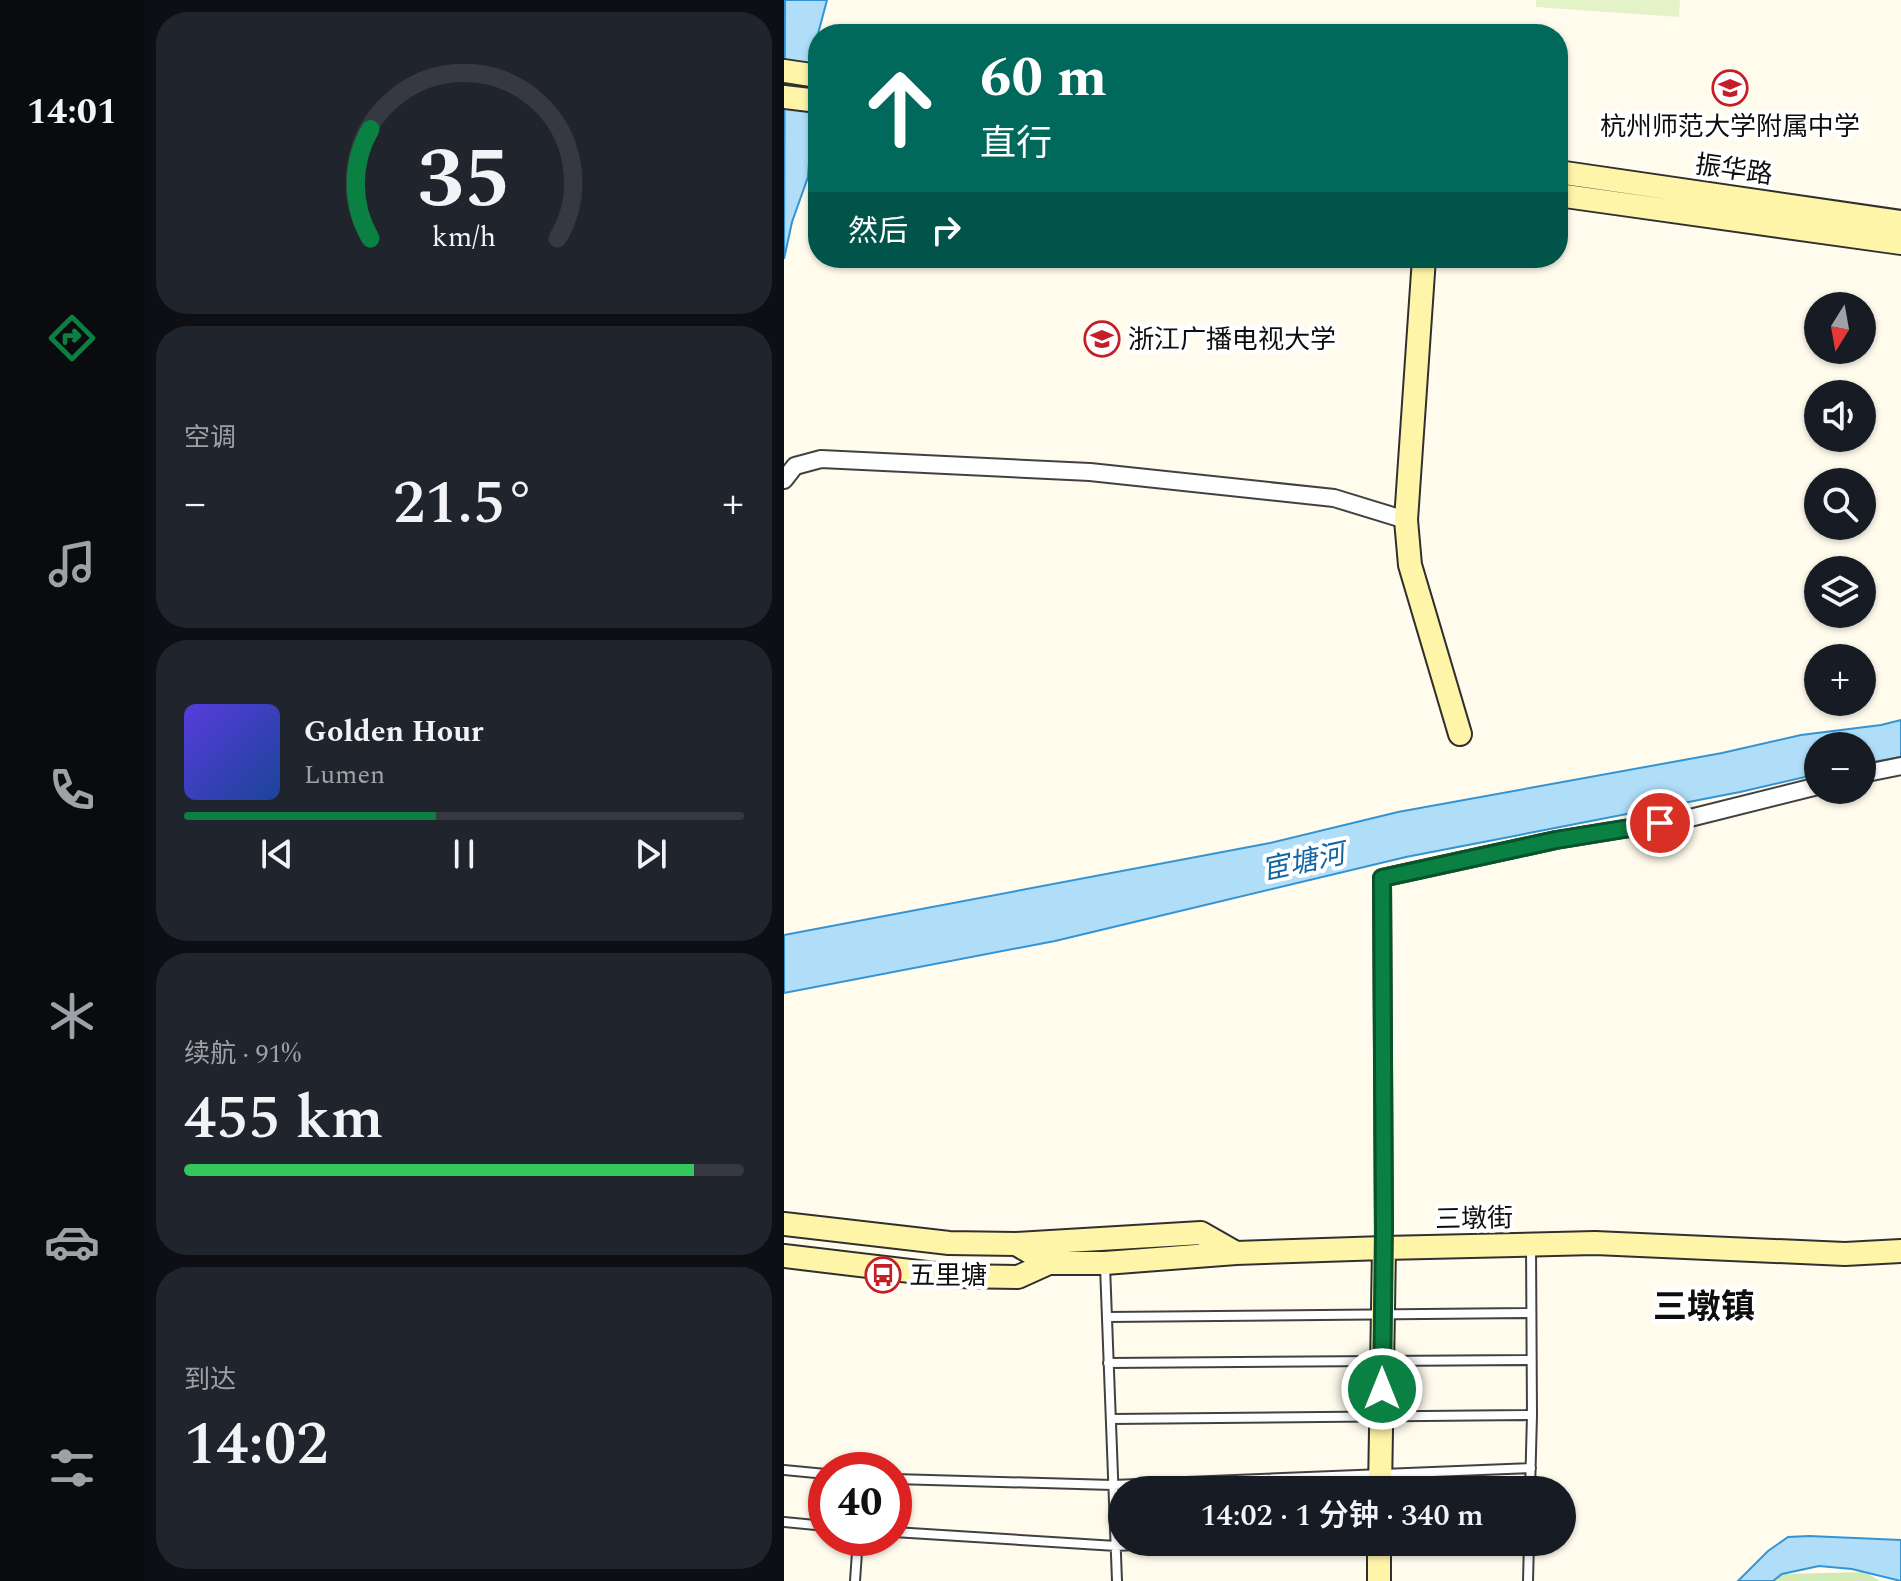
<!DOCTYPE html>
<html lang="zh">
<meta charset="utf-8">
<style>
body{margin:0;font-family:Spectral,"Noto Sans SC",serif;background:#20242c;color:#f1f3f6;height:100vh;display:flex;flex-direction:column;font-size:30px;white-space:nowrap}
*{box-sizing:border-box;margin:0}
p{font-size:26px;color:#9ea1a6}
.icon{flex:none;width:44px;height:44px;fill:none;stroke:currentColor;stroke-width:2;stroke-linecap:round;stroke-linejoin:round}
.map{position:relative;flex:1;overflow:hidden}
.details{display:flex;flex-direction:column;gap:12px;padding:12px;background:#0d0f14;width:640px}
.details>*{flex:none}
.hud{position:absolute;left:24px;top:24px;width:760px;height:244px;border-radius:32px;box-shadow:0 2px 6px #0004;background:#00695c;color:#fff;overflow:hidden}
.needle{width:52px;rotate:191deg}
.buttons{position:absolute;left:1020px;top:292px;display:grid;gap:16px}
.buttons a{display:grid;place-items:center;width:72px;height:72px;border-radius:50%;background:#171b24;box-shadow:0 2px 6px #0004;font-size:40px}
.speed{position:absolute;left:24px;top:1452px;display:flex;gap:16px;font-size:40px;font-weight:700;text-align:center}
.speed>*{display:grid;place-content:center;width:104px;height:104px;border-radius:50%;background:#171b24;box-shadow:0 2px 6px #0004;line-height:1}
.speed .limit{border:12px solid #d22;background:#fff;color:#111}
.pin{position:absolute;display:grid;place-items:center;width:68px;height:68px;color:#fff;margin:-34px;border:4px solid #fff;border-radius:50%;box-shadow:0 2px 8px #0007}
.me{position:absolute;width:88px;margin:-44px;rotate:0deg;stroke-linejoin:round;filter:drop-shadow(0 0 6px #0008)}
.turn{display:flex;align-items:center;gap:28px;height:168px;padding:0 40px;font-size:36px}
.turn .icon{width:104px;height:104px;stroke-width:2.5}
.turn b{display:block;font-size:56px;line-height:68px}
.then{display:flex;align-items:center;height:76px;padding:0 40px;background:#0003;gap:16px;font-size:30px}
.big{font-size:60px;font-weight:600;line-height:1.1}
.details .card{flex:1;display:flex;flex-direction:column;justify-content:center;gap:12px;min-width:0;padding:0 28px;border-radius:32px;background:#20242c}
.details .dial{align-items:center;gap:0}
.dial svg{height:208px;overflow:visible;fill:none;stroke:#363941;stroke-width:7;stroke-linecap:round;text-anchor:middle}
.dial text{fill:#f1f3f6;stroke:none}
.song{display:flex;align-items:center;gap:24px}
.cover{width:96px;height:96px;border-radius:12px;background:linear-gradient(135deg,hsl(250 70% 55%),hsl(220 70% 35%))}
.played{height:8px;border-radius:4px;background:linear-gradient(90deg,#0b8043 45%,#363941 45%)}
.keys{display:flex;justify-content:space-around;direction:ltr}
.heat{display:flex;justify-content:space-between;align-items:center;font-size:44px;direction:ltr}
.charge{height:12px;border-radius:6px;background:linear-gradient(90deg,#34c759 91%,#363941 0)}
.trip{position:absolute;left:324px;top:1476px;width:468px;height:80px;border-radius:40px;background:#171b24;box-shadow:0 2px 6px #0004;font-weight:600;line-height:80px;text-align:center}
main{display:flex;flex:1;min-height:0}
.dock{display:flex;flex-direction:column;width:144px;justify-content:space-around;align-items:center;background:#090b0e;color:#9ea1a6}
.dock .icon{width:56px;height:56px}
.dock .on{color:#0b8043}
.dock b{font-size:36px;color:#f1f3f6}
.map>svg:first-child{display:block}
.green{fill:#d2ebb6}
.pitch{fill:#e4f2c8}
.water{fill:#b0def9;stroke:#3494d3;stroke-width:2}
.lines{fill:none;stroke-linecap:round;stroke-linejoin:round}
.lane-casing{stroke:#414141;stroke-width:12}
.street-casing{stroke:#414141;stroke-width:20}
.secondary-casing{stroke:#303030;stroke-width:26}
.lane{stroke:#fff;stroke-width:8}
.street{stroke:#fff;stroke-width:16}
.secondary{stroke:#fff5a9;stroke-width:22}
.route-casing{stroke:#07532c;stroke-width:20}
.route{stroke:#0b8043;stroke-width:14}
.labels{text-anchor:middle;stroke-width:8;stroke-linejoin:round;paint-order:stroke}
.poi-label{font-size:26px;fill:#0e0e0e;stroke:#fff;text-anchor:start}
.street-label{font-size:26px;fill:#0e0e0e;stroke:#fff}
.water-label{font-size:28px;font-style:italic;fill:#1165a5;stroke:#fff}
.district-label{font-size:34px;font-weight:bold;fill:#0e0e0e;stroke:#fff}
</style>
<main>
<nav class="dock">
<b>14:01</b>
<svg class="icon on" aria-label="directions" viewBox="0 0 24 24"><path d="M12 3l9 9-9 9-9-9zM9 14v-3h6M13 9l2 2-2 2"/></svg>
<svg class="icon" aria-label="music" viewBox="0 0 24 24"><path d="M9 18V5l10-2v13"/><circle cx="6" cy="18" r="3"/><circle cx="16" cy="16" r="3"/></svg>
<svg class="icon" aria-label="phone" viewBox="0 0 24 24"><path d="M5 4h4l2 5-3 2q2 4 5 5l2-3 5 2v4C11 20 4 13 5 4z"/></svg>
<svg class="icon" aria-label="climate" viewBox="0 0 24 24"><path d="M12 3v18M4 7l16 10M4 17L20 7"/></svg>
<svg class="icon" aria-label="car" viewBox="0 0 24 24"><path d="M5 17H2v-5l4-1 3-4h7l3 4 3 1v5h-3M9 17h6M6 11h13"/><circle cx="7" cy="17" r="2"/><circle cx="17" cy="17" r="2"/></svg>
<svg class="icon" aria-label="filters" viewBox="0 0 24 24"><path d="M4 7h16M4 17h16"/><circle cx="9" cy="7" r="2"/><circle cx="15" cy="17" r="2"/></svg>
</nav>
<section class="details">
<div class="card dial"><svg viewBox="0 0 100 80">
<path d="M14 69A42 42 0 1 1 86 69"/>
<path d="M14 69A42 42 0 0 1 14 27" stroke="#0b8043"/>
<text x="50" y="56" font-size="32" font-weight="700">35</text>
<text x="50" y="72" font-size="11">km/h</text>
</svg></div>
<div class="card"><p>空调</p>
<div class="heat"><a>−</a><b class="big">21.5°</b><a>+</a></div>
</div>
<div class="card">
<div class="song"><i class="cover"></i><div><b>Golden Hour</b><p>Lumen</p></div></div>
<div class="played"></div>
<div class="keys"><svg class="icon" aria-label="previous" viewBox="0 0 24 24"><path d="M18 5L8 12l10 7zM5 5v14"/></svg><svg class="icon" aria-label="pause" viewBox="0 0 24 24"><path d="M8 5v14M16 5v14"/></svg><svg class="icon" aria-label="next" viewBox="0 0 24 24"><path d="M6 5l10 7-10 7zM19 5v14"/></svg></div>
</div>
<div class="card"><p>续航 · 91%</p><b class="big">455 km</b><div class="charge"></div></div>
<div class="card"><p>到达</p><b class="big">14:02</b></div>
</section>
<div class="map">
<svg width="1117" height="1581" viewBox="0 0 1117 1581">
<rect width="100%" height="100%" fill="#fffcee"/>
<path class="green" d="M1081 1572 1096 1581H990L998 1574Z"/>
<path class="pitch" d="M752 0H896L895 17 752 7Z"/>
<path class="water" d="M1 0H43L34 34 24 177 8 222 0 259Z
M1117 720V757L1078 764V746H1034V774L956 792 622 857 271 941 0 993V935L486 843 614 812 938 753 1017 735 1097 725Z
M1025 1536 1117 1540V1581L1068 1569 1035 1566 998 1574 989 1581H954L984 1551 1004 1537Z"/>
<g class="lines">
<defs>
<path id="lane" d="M321 1266 333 1581
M323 1317 746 1313
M324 1363 746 1360
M327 1419 748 1415
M0 1470 42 1474
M110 1479 329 1485 747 1468
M746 1490 748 1415 747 1245
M0 1522 42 1526
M110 1532 332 1546 407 1542
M71 1581 74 1538
M744 1581 745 1542"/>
<path id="street" d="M0 480 11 466 37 459 306 472 550 498 622 520
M1078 774 1117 766
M600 1248 598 878 772 840 902 819 1034 786"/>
<path id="secondary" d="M0 71 34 76
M0 97 34 101
M774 172 1117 222
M774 195 1117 243
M640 258 622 520 626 565 676 734
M0 1224 165 1243 232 1244 265 1263
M232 1244 417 1233 452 1253
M0 1256 168 1276 234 1277 265 1263H321L452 1253 600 1248 811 1243 1061 1254 1117 1251
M596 1490 600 1248
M595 1581V1542"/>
</defs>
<use href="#lane" class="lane-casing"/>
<use href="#street" class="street-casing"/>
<use href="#secondary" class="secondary-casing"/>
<use href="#lane" class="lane"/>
<use href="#street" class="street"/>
<use href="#secondary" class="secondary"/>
</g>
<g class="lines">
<defs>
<path id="route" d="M598 1389 600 1228 598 878 772 840 876 823"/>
</defs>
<use href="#route" class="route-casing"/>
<use href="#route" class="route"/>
</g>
<defs>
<symbol id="school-ring" viewBox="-11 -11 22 22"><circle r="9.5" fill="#fff" stroke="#c41f27" stroke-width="1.5"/><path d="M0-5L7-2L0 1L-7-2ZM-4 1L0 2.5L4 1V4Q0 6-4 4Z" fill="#c41f27"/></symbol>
<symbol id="bus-ring" viewBox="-11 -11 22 22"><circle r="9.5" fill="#fff" stroke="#c41f27" stroke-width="1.5"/><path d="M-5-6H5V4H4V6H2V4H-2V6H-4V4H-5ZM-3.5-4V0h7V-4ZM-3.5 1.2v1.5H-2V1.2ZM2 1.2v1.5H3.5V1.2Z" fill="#c41f27"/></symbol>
</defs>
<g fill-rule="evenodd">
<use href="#school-ring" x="926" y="68" width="40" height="40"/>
<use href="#school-ring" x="298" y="319" width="40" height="40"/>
<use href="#bus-ring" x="79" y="1255" width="40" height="40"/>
</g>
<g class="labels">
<g class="poi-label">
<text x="946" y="135" text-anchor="middle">杭州师范大学附属中学</text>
<text x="344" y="348">浙江广播电视大学</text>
<text x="125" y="1284">五里塘</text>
</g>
<g class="street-label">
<text transform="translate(950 169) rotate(8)" y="9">振华路</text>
<text transform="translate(690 1218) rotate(-1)" y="9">三墩街</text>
</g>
<g class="water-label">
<text transform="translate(519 861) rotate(-12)" y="10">宦塘河</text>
</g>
<g class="district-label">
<text x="920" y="1318">三墩镇</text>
</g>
</g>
</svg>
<div class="buttons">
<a><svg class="needle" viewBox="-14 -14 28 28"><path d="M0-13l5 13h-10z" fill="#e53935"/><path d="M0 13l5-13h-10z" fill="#9ea1a6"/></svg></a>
<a><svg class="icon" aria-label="sound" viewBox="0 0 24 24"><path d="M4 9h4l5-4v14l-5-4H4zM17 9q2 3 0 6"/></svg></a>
<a><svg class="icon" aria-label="search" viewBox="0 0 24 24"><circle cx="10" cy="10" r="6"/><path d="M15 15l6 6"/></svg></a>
<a><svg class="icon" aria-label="layers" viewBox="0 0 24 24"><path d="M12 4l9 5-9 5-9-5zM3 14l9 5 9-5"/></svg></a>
<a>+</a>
<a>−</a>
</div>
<div class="speed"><div class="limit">40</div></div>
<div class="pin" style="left:876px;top:823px;background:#d93025"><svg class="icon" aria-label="arrive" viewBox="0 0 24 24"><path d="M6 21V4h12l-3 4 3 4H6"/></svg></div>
<svg class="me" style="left:598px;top:1389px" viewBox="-20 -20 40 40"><circle r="17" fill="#0b8043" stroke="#fff" stroke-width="3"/><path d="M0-11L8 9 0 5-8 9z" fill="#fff"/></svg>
<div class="trip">14:02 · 1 分钟 · 340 m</div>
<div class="hud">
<div class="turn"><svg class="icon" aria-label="ahead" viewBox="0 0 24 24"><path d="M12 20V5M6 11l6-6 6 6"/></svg><div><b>60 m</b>直行</div></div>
<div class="then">然后<svg class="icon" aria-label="right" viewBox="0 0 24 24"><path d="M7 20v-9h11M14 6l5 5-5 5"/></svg></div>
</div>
</div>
</main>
